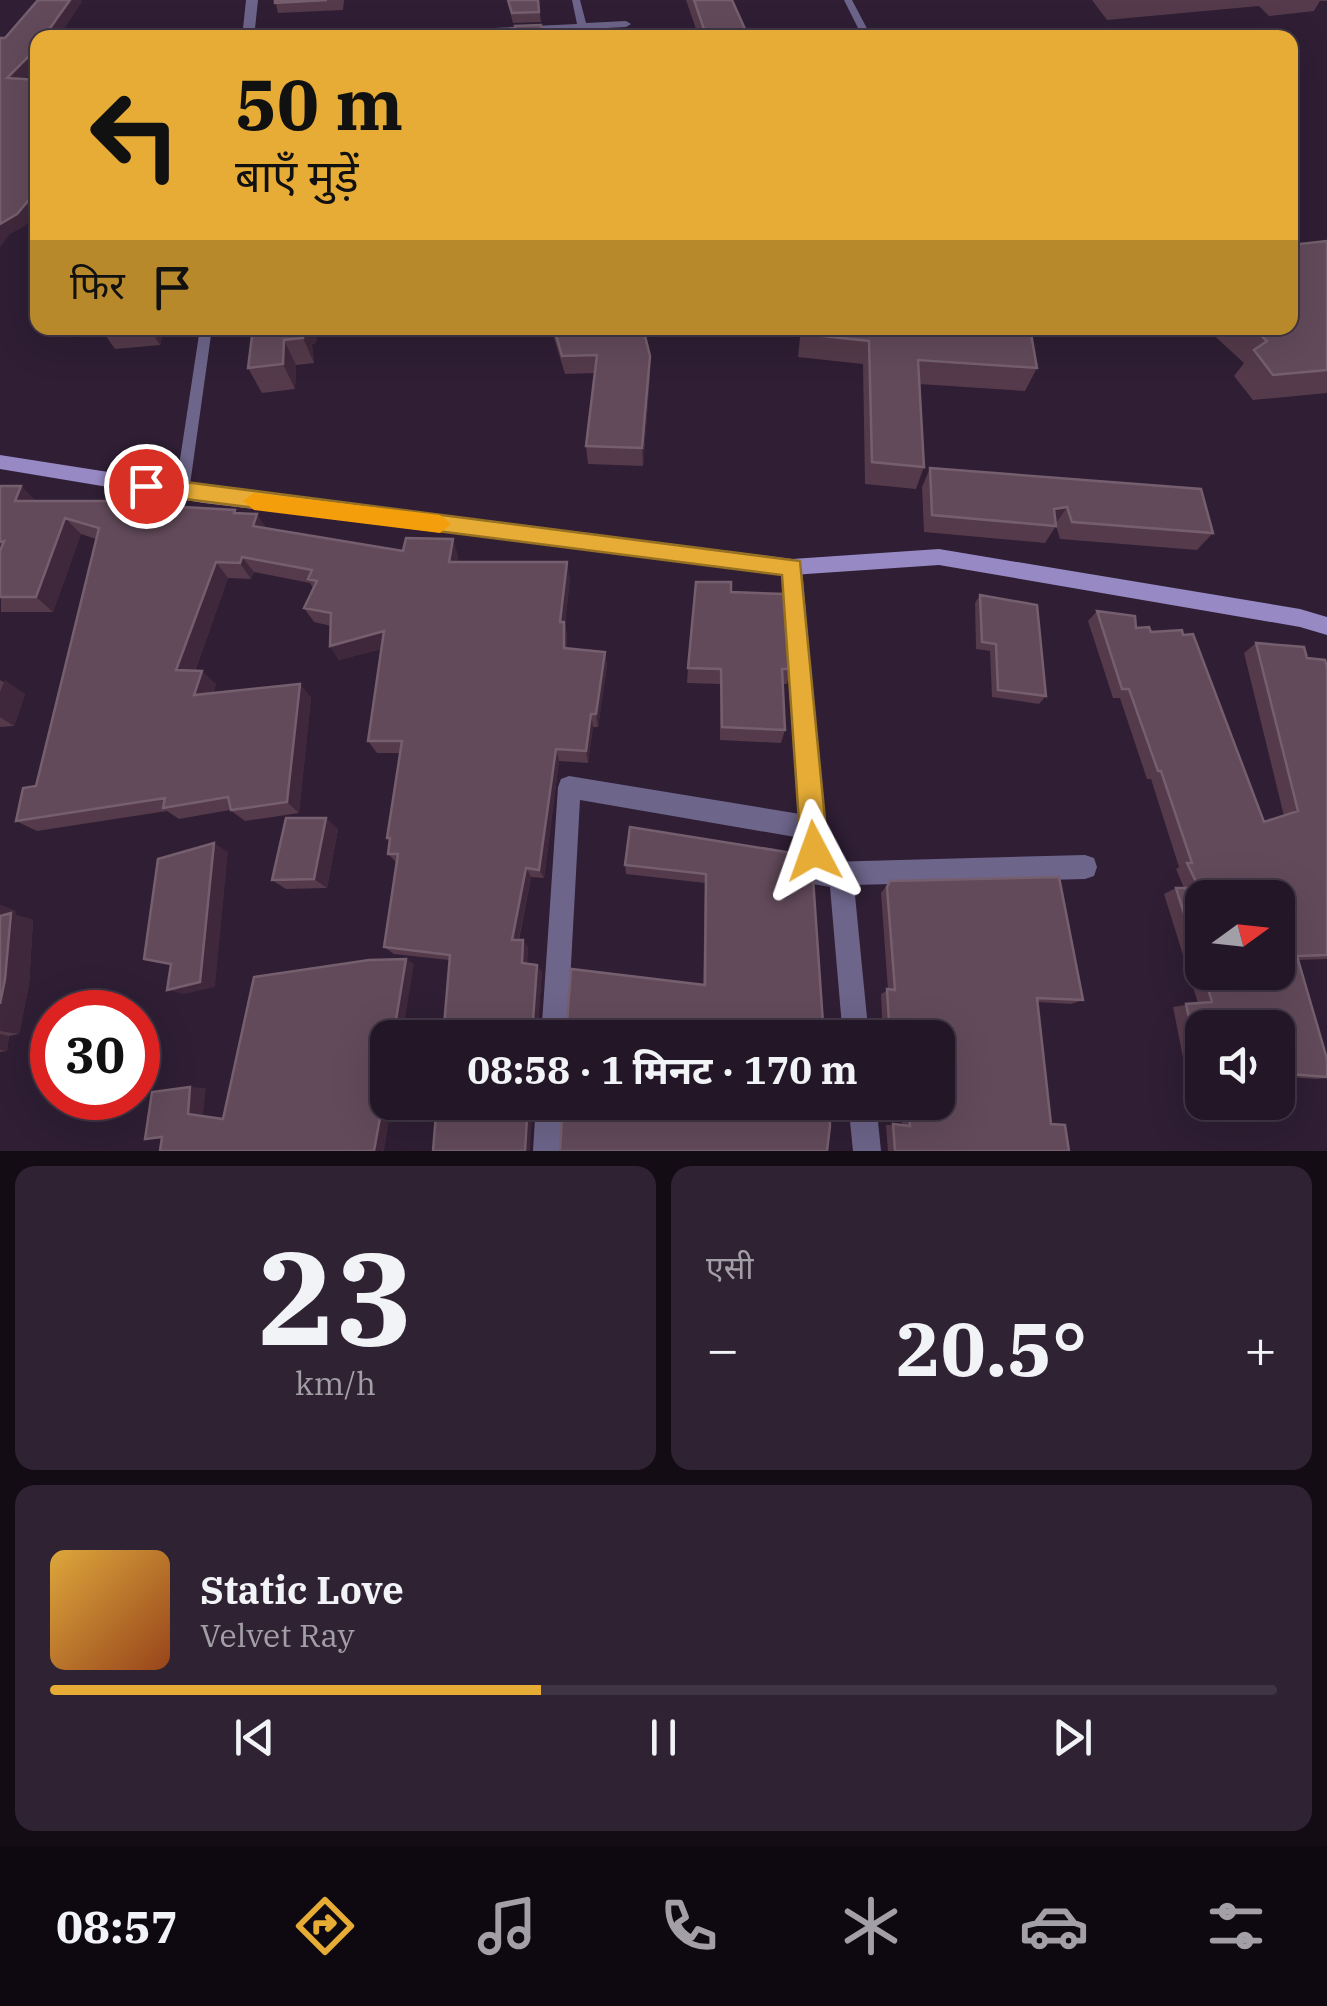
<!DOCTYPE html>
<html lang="hi">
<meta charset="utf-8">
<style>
body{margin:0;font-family:"IBM Plex Serif","Noto Sans Devanagari",serif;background:#2f2333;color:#f1f3f6;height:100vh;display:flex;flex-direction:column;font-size:38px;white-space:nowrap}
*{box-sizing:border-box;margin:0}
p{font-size:32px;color:#a39fa7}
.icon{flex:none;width:55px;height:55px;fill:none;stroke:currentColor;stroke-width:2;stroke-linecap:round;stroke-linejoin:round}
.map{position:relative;height:1151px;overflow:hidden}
.details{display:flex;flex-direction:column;gap:15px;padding:15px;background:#130c15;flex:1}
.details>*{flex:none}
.banner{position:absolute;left:30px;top:30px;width:1268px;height:305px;border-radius:20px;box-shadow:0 10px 40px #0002,0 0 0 2px #403544;background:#e6ac36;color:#111;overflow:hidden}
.needle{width:65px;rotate:75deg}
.buttons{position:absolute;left:1185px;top:880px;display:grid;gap:20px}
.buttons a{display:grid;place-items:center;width:110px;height:110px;border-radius:20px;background:#231627;box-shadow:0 10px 40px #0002,0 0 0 2px #403544;font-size:50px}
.speed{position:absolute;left:30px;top:990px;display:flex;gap:20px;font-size:50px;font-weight:700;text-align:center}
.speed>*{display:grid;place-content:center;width:130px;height:130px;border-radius:50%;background:#231627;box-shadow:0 10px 40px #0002,0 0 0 2px #403544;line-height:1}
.speed .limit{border:15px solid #d22;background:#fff;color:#111}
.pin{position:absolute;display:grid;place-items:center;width:85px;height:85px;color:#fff;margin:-42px;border:5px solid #fff;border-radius:50%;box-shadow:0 2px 10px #0007}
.me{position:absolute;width:110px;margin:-55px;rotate:356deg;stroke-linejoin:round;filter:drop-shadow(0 0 8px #0008)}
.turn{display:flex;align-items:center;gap:35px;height:210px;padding:0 40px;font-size:45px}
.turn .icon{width:130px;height:130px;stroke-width:2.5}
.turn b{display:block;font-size:70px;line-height:85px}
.then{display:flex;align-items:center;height:95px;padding:0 40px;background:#0003;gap:20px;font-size:38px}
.big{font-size:75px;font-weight:700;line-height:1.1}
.details .card{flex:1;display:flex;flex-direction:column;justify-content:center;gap:15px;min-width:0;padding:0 35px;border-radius:20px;background:#2f2333}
.details .dial{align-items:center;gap:0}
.dial b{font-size:130px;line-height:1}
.song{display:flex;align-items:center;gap:30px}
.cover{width:120px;height:120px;border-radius:15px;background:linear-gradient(135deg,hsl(40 70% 55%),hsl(20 70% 35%))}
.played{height:10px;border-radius:5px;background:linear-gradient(90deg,#e6ac36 40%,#403544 40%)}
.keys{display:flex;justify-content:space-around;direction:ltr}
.heat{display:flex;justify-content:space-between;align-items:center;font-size:55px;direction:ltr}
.details .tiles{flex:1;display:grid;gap:15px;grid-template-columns:1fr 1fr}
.card:last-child{grid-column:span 2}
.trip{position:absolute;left:370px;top:1020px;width:585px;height:100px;border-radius:20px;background:#231627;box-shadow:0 10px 40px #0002,0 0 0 2px #403544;font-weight:700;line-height:100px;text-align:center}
.tabs{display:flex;height:160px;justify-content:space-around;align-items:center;background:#0e0910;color:#a39fa7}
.tabs .icon{width:70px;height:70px}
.tabs .active{color:#e6ac36}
.tabs b{font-size:45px;color:#f1f3f6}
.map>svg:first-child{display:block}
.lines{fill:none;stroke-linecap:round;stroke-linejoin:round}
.lane{fill:#6d658a;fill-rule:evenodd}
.street{fill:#6d658a;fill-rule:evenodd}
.secondary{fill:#9789c3;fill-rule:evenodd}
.wall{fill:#543a4a}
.shaded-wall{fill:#3f283b}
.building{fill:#624a5a;stroke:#755f6e;stroke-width:2.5}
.route{fill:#e6ac36;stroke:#967023;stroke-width:2.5}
.slow{fill:#f59e0b}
</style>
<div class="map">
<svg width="1327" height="1151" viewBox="0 0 1327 1151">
<rect width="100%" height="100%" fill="#2f1e34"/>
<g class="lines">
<path class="lane" d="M572 0H580L586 23 626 21 631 24 626 27 413 38H343L347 35 577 24Z
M844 0H852L872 38H863Z
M200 328H212L189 492 182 498 175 492Z"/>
<path class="street" d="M246 0H258L254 38H242Z
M792 559 799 561 802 567 827 862 1085 855 1094 858 1097 867 1094 876 1085 879 854 885 869 1038H843L830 887 807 883 801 838 580 800 567 1038H541L558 787 561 779 569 776 800 814 782 567 785 561Z
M536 1102H564L561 1151H533Z
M848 1102H876L881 1151H853Z"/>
<path class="secondary" d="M0 455 204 487 792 559 939 549 1300 609 1327 617V635L1300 627 939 565 792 575 204 503 0 469Z"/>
</g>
<path class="wall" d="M275 0H344L343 10 278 13Z
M507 0H538L541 22 513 23Z
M686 0H732L749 38H699Z
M1092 0H1327V1H1320L1314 11 1269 16 1259 6 1107 20Z
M1327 241V393L1253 400 1234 376 1244 363 1206 328H1290Z
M102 328H164L160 345 115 349 101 329Z
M253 328H328L317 329 316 343 312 344 314 363 296 365 295 389 262 393 248 368Z
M551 328H643L650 375 643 466 588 464 586 446 595 373 565 374Z
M801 328H1030L1037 368 1025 391 919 384 924 467 916 489 865 484 863 364 798 357Z
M930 468 1213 533 1197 550 1060 539 1056 526 1045 543 924 532 922 487Z
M0 486H21L35 501H131L134 505 235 510 237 513 267 528 403 551 458 555 457 562 570 578 565 623 567 636V648L605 652 607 666 598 727H593L588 763 559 761 544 878 531 877 519 940 528 947 527 964 542 971 537 1038H443L449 960 394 954 384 947 397 863 388 854 390 841 387 838 400 753H377L368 741 381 649 339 660 330 646 331 626 314 622 304 608 313 588 310 583 254 572 251 579 228 578 195 671 216 684 213 693 311 697 299 813 245 821 230 810 179 819 167 811 37 831 16 821 36 786 96 539 81 534 53 612H1Z
M731 592 791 669 787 684H783L785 730 781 743 720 740V684L687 683 688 668Z
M980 595 1046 696 1039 704 992 697 990 651 976 649 975 603Z
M1097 611 1136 628 1151 632 1264 822 1284 816 1244 653 1256 643 1307 658 1327 667V959L1298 960 1327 1059V1078L1315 1079 1278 1076V1028H1202V1069L1185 1067 1173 1007 1198 1003 1164 894 1176 888H1184L1176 869 1179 867 1151 779H1147L1120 698H1113L1088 621Z
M0 680 25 694 14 726 0 727Z
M338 829 327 888 286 889 272 880Z
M805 855 824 1038 566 1037 703 984 705 883 626 874 625 865Z
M890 881 1083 1000 1071 1004 1037 1002 1051 1124 1069 1151H888L886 1125H902L900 1102H938V1038H883L881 994 888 990 881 893Z
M0 905 16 911V915L33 920 29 985 19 1034 9 1036 7 1051 0 1052Z"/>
<path class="shaded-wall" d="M70 0H81L82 2 58 38H43Z
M38 46V66L14 90 7 78Z
M38 189V211L25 226 10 234 0 247V224Z
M149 328H164L160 345Z
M302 328H316L317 329 316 343 312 344 314 363 303 338Z
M284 340 296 365 295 389 283 364Z
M650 356V375L643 466 642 448Z
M21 486 38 503 15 501Z
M1067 507 1055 525 1054 509Z
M257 514 268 530 253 526Z
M65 518 81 534 53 612 36 597Z
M453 539 458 555 455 578 449 562Z
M242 557 254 572 251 579 240 563Z
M216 562 228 578 190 684 176 670Z
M567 562 570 578 565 623 567 636V662L560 622Z
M384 631 392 646 339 660 330 646Z
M605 652 607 666 598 727 596 714Z
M202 671 216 684 208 708 194 695Z
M5 680 25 694 14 726 0 717V692Z
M300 684 311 697 299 813 287 802Z
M591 714 593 727 588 763 586 751Z
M556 749 559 761 544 878 539 870Z
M326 818 338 829 327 888 314 879Z
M214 843 228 852 215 987 184 994 167 990Z
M526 868 531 877 517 947 512 940Z
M0 905 16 911V915L33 920 29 985 19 1034 0 1031Z
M523 940 528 947 527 969 522 963Z
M406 959 414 964 402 1038H393Z
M537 965 542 971 537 1038 532 1034Z
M0 1034 9 1036 7 1051 0 1050Z
M388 1073V1102H392L384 1151H374Z
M190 1087 206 1088 203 1114H188Z
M528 1102H533L530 1151H525Z"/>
<path class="building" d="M38 0H70L43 38H38V46L35 50 7 78 38 80V189L17 214 0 224V38H5Z
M275 0H327L275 3Z
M508 0H538L539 12 512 13Z
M694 0H732L749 38H707Z
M541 25 543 38H518L515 26Z
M1105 29 1111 38H1053Z
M1327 241V370L1273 375 1254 350 1267 341 1253 328H1290V245Z
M253 328H302L303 338 284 340 283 364 248 368Z
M554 328H643L650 356 642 448 586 446 597 355 562 356Z
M803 328H1030L1037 368 918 360 924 467 872 462 869 341 803 334Z
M930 468 1201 489 1213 533 1072 522 1067 507 1054 509 1056 526 932 515Z
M0 486H21L15 501H131L130 504 235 510 234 513 257 514 253 526 403 551 406 538 453 539 449 562H567L560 622H564V648L605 652 596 714H591L586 751 556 749 539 870 526 868 512 940H523L522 963 537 965 532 1034 536 1038H443L450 955 384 947 398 854H388L390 838H387L402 741H368L384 631 330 646 331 613 304 608 317 581 308 579 312 570 242 557 240 563 216 562 176 670 202 671 194 695 300 684 287 802 231 810 228 797 163 808 165 798 16 821 23 788 36 786 99 528 65 518 36 597H0V551L4 541 0 542Z
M696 582H731V592L785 594 791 669H782L785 730 722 727 721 669 688 668Z
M980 595 1037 605 1046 696 998 690 996 644 982 642Z
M1097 611 1135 616 1136 628 1149 627 1151 632 1182 630 1183 635 1193 634 1264 822 1298 811 1256 643 1304 647 1307 658 1325 660 1327 667V955L1297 956 1327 1059V1077L1278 1073V1028H1202V1066L1199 1065 1186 1004 1212 1002 1203 972H1278V898H1202V971L1176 888H1199L1187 863H1192L1161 771H1158L1129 689H1122Z
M286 818H326L314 879 272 880Z
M630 827 805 855 808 875 813 878 824 1038H560L566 1037 571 969 705 985 706 874 625 865Z
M214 843 200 982 167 990 171 964 144 959 158 859Z
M1059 877 1083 1000 1037 998 1051 1124 1065 1125 1069 1151H895L893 1124 910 1126 908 1102H938V1038H890L887 989 895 990 887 887 890 881Z
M11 913 5 979 0 1004V916Z
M406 959 393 1038H388V1073L374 1151H160L162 1137 145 1139 152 1092 190 1087 188 1114 223 1119 254 977 369 960Z
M437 1102H528L525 1151H433Z
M563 1102H829L830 1126 827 1151H560Z"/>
<path class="route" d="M146 477 800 561 828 851 824 861 814 865 805 861 801 851 782 575 146 494 135 486Z"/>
<path class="slow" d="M254 493 440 515 451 524 440 533 254 510 243 501Z"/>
</svg>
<div class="buttons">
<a><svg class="needle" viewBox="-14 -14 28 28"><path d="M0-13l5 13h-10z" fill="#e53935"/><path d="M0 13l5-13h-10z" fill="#a39fa7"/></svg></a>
<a><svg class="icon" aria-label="sound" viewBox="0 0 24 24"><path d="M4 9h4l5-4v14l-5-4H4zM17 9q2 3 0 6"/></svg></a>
</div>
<div class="speed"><div class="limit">30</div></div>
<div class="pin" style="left:146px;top:486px;background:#d93025"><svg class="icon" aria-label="arrive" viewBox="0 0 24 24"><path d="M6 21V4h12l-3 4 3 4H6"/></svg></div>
<svg class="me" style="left:814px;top:851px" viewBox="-20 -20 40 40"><path d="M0-17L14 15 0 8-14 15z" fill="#e6ac36" stroke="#fff" stroke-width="4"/></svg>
<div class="trip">08:58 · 1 मिनट · 170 m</div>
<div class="banner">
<div class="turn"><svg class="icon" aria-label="left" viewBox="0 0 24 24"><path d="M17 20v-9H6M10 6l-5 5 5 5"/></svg><div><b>50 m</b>बाएँ मुड़ें</div></div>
<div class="then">फिर<svg class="icon" aria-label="arrive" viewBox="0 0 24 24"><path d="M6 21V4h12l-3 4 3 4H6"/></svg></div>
</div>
</div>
<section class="details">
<div class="tiles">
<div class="card dial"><b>23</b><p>km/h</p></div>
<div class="card"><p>एसी</p>
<div class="heat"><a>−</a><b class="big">20.5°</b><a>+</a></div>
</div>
<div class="card">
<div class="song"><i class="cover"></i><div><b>Static Love</b><p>Velvet Ray</p></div></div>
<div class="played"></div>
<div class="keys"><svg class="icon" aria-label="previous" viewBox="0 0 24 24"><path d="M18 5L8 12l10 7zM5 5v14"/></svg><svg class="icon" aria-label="pause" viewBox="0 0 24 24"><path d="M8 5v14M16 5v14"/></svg><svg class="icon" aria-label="next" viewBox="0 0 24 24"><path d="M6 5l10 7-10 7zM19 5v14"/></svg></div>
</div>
</div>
</section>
<nav class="tabs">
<b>08:57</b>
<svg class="icon active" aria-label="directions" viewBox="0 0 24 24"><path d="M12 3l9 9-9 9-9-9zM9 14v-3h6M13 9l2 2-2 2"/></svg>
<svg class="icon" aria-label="music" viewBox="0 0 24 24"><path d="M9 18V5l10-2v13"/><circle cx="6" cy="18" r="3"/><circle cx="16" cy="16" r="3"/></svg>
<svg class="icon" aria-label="phone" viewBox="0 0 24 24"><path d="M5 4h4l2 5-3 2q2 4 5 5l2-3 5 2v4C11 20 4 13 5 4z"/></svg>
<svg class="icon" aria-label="climate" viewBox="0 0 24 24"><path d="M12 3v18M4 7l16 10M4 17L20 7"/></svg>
<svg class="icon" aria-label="car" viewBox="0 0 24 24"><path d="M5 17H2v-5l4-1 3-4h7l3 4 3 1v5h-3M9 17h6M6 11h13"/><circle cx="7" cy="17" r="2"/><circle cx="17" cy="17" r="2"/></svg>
<svg class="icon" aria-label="filters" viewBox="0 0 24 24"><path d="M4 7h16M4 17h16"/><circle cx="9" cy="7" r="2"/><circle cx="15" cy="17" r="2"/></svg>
</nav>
